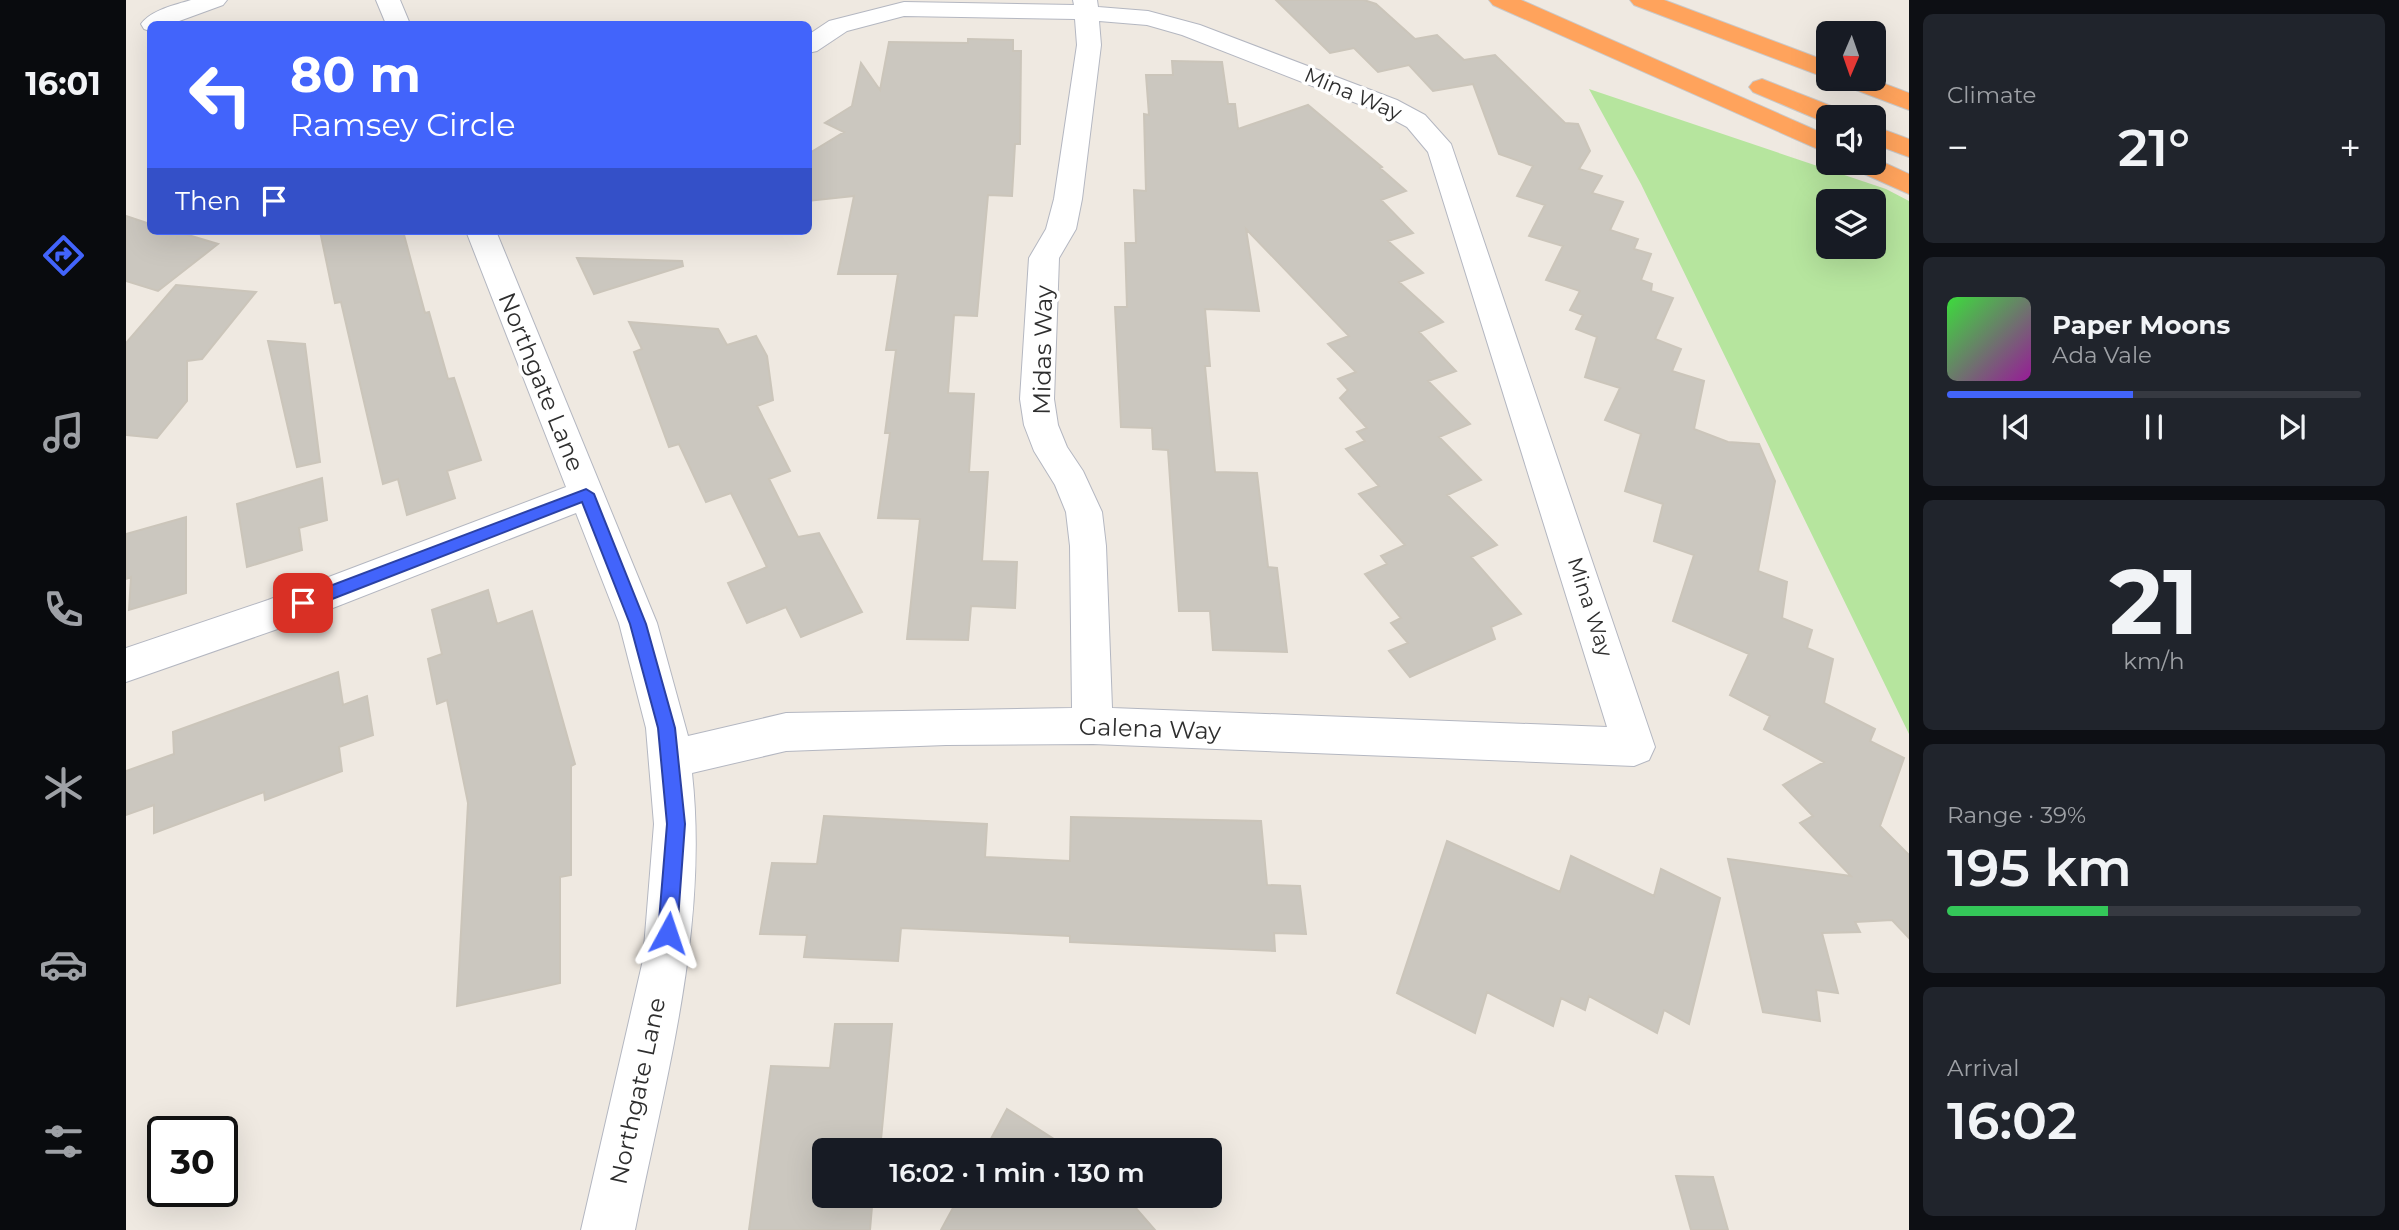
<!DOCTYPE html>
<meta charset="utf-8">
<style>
body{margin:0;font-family:Montserrat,sans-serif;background:#20242c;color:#f1f3f6;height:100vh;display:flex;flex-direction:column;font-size:26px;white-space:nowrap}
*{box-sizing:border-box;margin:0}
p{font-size:23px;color:#9ea1a6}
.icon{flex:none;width:38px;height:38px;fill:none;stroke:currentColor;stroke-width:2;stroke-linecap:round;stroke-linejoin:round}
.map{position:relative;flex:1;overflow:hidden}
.panel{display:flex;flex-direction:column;gap:14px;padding:14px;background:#0d0f14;width:490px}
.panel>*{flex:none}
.top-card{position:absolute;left:21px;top:21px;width:665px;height:214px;border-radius:10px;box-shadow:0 7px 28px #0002;background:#4264fb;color:#fff;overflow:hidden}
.needle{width:46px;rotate:182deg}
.fabs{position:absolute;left:1690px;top:21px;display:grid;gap:14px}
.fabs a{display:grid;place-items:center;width:70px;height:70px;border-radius:10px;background:#171b24;box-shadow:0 7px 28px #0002;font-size:35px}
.speed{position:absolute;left:21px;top:1116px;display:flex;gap:14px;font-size:35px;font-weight:700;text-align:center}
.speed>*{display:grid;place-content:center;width:91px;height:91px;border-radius:50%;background:#171b24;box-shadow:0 7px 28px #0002;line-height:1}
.speed .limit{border:4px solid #111;border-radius:10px;background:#fff;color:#111}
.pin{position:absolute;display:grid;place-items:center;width:60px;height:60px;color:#fff;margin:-30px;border-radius:14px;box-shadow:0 4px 10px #0006}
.me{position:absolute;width:77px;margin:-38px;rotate:5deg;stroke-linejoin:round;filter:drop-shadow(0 0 5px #0008)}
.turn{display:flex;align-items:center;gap:24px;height:147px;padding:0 28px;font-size:32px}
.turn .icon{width:91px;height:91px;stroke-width:2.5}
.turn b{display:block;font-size:49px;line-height:60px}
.then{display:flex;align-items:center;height:66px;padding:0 28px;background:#0003;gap:14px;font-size:26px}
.big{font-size:52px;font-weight:600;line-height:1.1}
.panel .card{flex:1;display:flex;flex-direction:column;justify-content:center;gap:10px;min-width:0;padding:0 24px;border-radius:10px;background:#20242c}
.panel .dial{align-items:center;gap:0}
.dial b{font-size:91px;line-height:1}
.song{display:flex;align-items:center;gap:21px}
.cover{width:84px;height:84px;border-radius:10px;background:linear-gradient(135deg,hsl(120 70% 55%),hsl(300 70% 35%))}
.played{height:7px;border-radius:4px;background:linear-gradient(90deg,#4264fb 45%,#363941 45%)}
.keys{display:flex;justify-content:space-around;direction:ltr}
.heat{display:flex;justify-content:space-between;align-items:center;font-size:38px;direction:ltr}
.charge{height:10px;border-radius:5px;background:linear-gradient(90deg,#34c759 39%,#363941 0)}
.trip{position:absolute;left:686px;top:1138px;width:410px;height:70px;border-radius:10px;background:#171b24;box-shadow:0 7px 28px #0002;font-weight:600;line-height:70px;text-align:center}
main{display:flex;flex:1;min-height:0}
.dock{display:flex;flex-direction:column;width:126px;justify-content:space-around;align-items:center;background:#090b0e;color:#9ea1a6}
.dock .icon{width:49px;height:49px}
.dock .on{color:#4264fb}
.dock b{font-size:32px;color:#f1f3f6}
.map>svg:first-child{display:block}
.green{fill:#b6e59e;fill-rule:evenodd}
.building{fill:#cbc7bf;stroke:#cbc5ba;stroke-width:2}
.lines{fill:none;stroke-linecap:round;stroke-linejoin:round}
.street-casing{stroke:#b4b7c1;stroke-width:2}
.highway-casing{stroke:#c9c9c9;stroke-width:2}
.street{fill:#fff;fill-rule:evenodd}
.highway{fill:#ffa35c;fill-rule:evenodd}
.route{fill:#4264fb;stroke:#2b41a3;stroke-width:2}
.labels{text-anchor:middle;stroke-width:7;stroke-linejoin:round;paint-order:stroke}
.far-street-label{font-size:21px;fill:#2e2e2e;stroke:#fff}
.street-label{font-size:24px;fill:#2e2e2e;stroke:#fff}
</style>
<main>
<nav class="dock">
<b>16:01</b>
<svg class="icon on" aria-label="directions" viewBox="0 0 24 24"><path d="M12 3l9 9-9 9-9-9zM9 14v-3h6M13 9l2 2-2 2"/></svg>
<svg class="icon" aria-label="music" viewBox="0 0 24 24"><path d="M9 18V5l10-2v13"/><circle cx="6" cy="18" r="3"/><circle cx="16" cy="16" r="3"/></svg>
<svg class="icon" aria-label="phone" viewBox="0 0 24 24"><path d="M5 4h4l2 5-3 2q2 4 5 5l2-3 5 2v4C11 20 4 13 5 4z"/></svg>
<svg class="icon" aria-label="climate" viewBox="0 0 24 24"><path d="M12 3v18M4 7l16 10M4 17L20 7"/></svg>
<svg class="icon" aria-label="car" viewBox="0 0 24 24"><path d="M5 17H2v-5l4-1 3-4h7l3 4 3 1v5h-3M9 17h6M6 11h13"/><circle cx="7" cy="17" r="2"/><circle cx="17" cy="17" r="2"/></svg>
<svg class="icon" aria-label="filters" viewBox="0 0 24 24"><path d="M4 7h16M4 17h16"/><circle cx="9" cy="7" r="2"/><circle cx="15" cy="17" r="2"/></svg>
</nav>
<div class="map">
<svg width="1783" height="1230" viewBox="0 0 1783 1230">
<rect width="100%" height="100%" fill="#efe9e1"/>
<path class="green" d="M1463 89 1760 189 1783 201V734L1515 184ZM1703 201H1748V247H1703Z"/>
<path class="building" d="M1150 0H1238L1250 4 1289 39 1311 35 1338 60 1369 55 1439 123 1452 124 1464 151 1453 169 1476 176 1466 193 1497 202 1484 230 1512 239 1508 249 1525 254 1515 280 1526 284 1525 291 1547 298 1529 339 1555 349 1546 371 1578 381 1568 429 1602 442 1633 444 1649 481 1632 571 1661 582 1656 618 1686 630 1681 648 1707 659 1698 703 1749 729 1744 741 1778 758 1754 826 1783 855V938L1766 920 1729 922 1734 932 1696 933 1712 993 1690 990 1694 1021 1637 1012 1602 859 1725 876 1674 823 1687 816 1657 785 1698 762 1638 729 1644 716 1604 695 1623 654 1547 621 1568 555 1528 541 1537 504 1499 491 1515 434 1479 420 1494 388 1459 377 1471 337 1450 329 1457 315 1444 310 1454 291 1420 280 1437 246 1403 236 1419 205 1391 196 1407 166 1373 154 1347 84 1307 91 1283 65 1252 72 1228 48 1204 53Z
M842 39 887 40V51H895L894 144H889L886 196 862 195 851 316 828 315 822 393 848 394 843 472H862L856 561 891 562 889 608 845 606 842 640 781 639 794 519 752 518 764 433H759L770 350H760L772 274H712L728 196 682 201V154L718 132 699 123 726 106 735 63 754 90 763 42 842 43Z
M1046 61 1096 62 1102 104H1109L1112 129 1182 105 1256 167 1254 168 1280 191 1255 200 1287 233 1262 241 1297 273 1273 282 1317 322 1293 332 1330 371 1302 381 1344 424 1313 437 1355 480 1321 495 1371 545 1345 557 1395 614 1365 627 1369 639 1284 677 1263 651 1282 643 1265 623 1275 618 1239 574 1261 564 1255 556 1279 545 1233 494 1253 486 1220 449 1239 441 1231 432 1241 428 1214 398 1222 390 1212 379 1230 372 1202 344 1223 336 1120 229 1133 311 1079 309 1084 366H1079L1089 472 1131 473 1142 567 1151 568 1161 652 1087 650 1084 611H1053L1042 450 1027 449 1026 428 995 427 989 307H1001L999 243H1010L1008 190 1020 191 1018 114 1023 115 1020 75H1047Z
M0 216 24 224V231H49L92 244 32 291 0 281Z
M194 231H277L299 313 303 312 322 379 328 378 355 460 321 471 329 498 281 515 272 479 257 484 215 302 209 303Z
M451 258 556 261 557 266 468 294Z
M50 285 130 292 76 359 61 361V401L31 438 0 435V343Z
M503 322 592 329 601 345 630 336 641 356 647 400 631 406 664 471 643 479 672 537 693 533 736 612 675 637 660 607 621 623 602 583 641 567 605 493 580 502 553 444 543 447 508 352 516 349Z
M142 341 179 344 194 462 171 467Z
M196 478 201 520 173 528 176 550 121 567 111 504Z
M60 517V593L3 610 5 577 0 579V534Z
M362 590 371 624 406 611 449 764 445 766V875L434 877V983L331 1006 342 803 321 700 311 704 302 659 316 654 306 610Z
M212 672 217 705 241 696 247 735 213 747 216 771 139 800 138 792 28 833V805L0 815V771L48 754 47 732Z
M698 816 861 824 859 857 944 861 945 817 1135 821 1141 885 1174 886 1180 934 1148 933 1149 951 944 942V936L775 928 772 961 678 957 681 935 634 934 646 863 691 864Z
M1321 841 1434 892 1445 856 1528 896 1535 869 1594 898 1563 1024 1538 1010 1531 1033 1463 996 1459 1010 1435 998 1427 1026 1361 992 1349 1033 1271 993Z
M709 1024H766L754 1150H698V1195H747L744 1230H623L645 1066 704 1068Z
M881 1109 945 1150H859Z
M1550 1176 1587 1177 1602 1230H1565Z
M834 1195H1013L1008 1206 1029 1230H815Z"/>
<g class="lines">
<defs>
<path id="street" d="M65 0H101L97 5 45 24H24V31L18 29 15 24C25 10 49 5 65 0Z
M250 0H274L284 24H260Z
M947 0H971L972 7 1022 11 1074 25 1271 100 1299 115 1325 144 1529 747 1523 760 1508 766 967 744 820 745 660 751 566 773C583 927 539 1080 509 1230H455L517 960 528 824 520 728 493 623 450 513 166 624 0 682V648L142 600 440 487 340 231H370L531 623 562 736 660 713 946 708 944 546 940 512 929 485 908 451 898 425 894 399 903 258 920 229 928 199 951 45 949 19 778 16 721 31 691 51 682 53V35L703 21 778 2 948 5ZM973 21 1021 25 1056 35 1253 112 1281 127 1302 152 1481 727 986 708 980 546 976 512 957 471 941 447 932 425 928 399 933 258 950 229 956 199 975 45Z"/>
<path id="highway" d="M1363 0H1395L1703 136V154L1367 5Z
M1504 0H1538L1703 62V79L1508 5Z
M1636 79 1718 111 1722 117H1703V123H1700L1627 92 1623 87 1627 82Z
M1710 79H1746L1783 93V110L1714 84Z
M1748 126 1783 139V157L1748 144Z
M1748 158 1783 174V194L1727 169 1723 163H1748Z"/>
</defs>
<use href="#street" class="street-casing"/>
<use href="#highway" class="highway-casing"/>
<use href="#street" class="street"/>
<use href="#highway" class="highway"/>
</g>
<path class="route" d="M460 489 468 494 520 624 549 728 559 824 551 933 548 940 542 942 535 940 532 933 541 824 532 728 504 624 456 502 183 608 177 610 169 603 172 598Z"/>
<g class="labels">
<g class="far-street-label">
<text transform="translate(1227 94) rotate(23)" y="7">Mina Way</text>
<text transform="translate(1464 607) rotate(72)" y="7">Mina Way</text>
</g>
<g class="street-label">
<text transform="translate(917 350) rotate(-89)" y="8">Midas Way</text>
<text transform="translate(415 382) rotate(68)" y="8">Northgate Lane</text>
<text transform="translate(1024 729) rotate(2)" y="8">Galena Way</text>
<text transform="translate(512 1091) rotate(-78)" y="8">Northgate Lane</text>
</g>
</g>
</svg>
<div class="fabs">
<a><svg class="needle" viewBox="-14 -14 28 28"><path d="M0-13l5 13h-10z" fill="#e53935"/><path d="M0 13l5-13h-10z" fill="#9ea1a6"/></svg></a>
<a><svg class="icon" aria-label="sound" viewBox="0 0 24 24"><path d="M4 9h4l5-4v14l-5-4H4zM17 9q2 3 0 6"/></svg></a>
<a><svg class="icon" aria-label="layers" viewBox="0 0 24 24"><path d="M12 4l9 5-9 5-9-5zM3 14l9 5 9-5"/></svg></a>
</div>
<div class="speed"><div class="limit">30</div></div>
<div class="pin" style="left:177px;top:603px;background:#d93025"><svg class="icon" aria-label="arrive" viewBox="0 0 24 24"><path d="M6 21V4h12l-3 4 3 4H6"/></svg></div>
<svg class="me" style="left:542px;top:933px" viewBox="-20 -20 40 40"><path d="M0-17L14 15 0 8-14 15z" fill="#4264fb" stroke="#fff" stroke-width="4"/></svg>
<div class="trip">16:02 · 1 min · 130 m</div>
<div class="top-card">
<div class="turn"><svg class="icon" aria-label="left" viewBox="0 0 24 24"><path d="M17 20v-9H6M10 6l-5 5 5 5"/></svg><div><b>80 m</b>Ramsey Circle</div></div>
<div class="then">Then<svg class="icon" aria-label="arrive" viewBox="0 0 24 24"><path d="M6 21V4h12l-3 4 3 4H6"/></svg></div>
</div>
</div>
<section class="panel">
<div class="card"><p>Climate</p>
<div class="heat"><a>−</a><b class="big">21°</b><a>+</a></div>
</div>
<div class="card">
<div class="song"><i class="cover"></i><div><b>Paper Moons</b><p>Ada Vale</p></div></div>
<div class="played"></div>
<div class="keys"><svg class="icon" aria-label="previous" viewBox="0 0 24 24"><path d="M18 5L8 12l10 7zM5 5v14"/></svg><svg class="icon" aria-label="pause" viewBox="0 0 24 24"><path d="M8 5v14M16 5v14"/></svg><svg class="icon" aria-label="next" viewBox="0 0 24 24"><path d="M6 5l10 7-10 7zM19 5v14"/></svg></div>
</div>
<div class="card dial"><b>21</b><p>km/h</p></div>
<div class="card"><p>Range · 39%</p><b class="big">195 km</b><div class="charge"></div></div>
<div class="card"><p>Arrival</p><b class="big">16:02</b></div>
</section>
</main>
